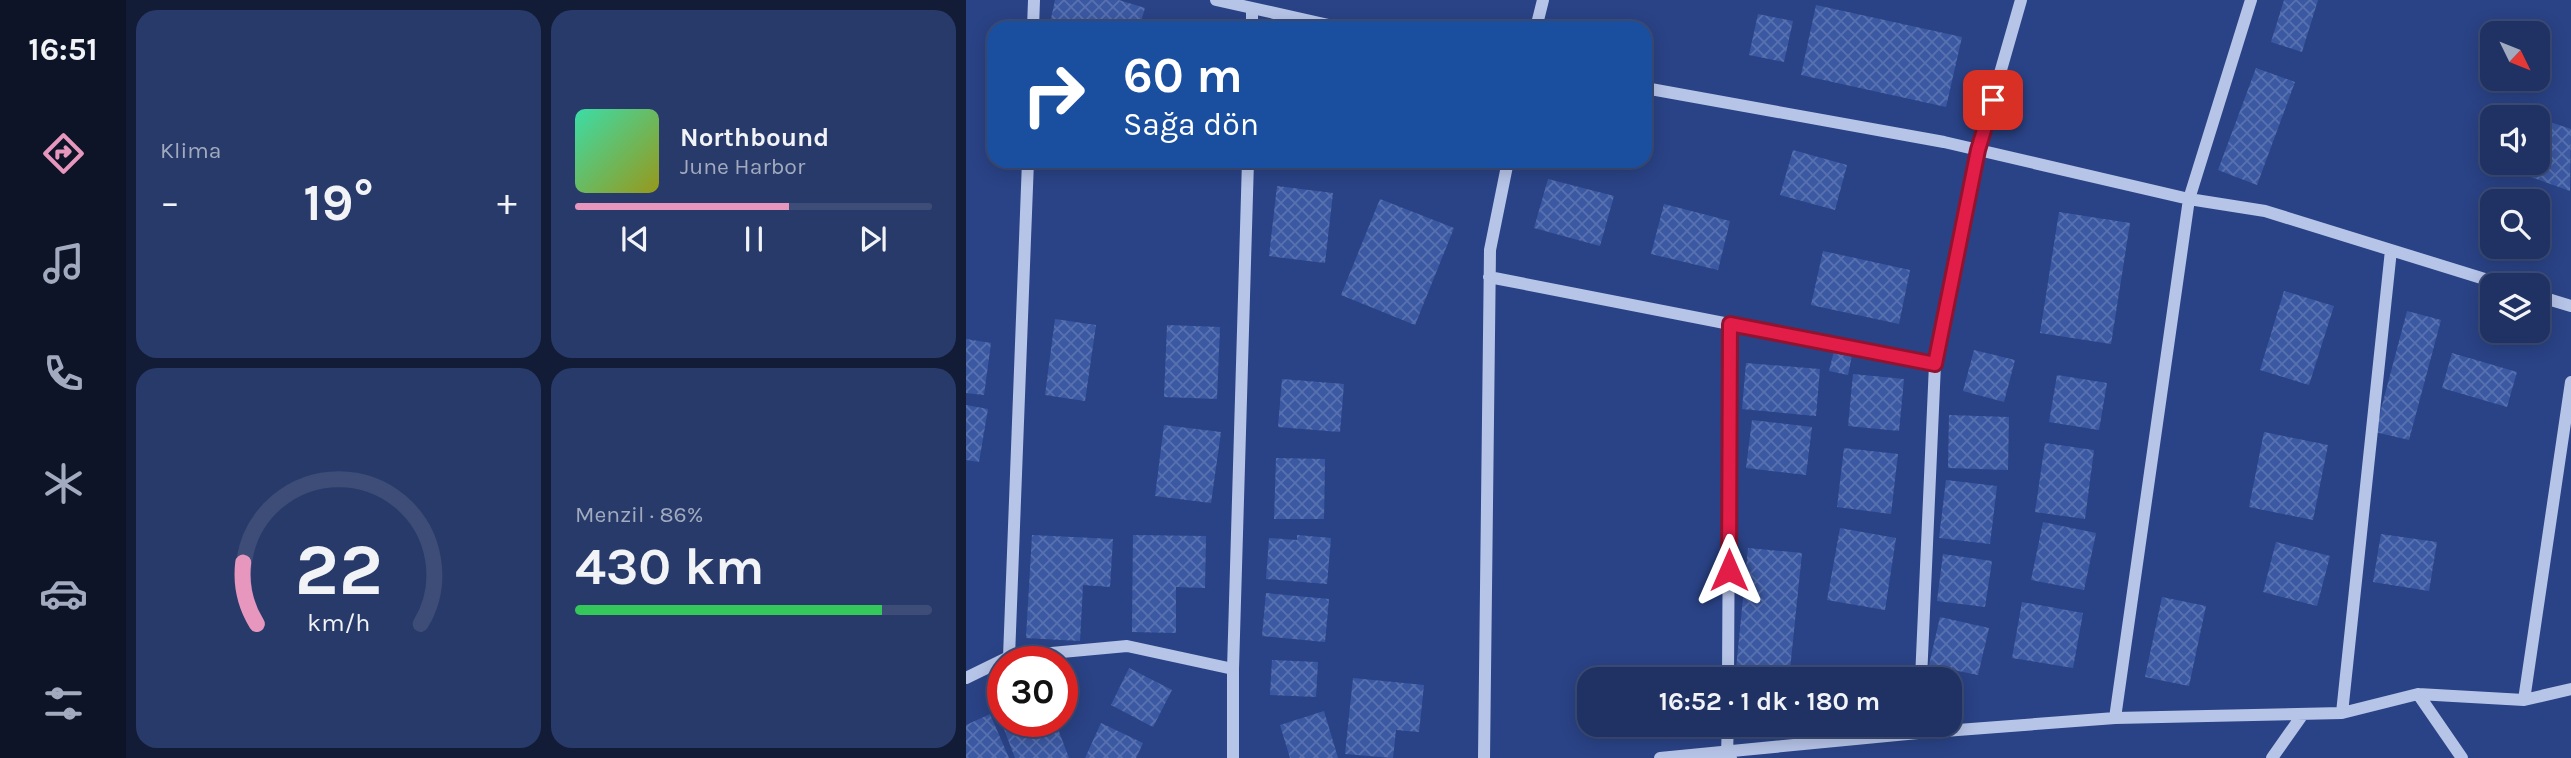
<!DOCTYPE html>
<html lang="tr">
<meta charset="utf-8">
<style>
body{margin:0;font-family:Karla,sans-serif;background:#283a6a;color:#f1f3f6;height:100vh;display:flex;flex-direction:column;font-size:26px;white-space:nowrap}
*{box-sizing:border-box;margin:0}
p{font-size:23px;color:#a2aabf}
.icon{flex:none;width:38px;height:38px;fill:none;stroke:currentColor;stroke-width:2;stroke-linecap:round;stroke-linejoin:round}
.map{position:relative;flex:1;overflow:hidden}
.sheet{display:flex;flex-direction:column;gap:10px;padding:10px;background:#121c37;width:840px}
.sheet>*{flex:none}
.top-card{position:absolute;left:21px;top:21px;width:665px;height:147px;border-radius:21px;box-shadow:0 4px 18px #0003,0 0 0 2px #3d4d78;background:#1a4fa0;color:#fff;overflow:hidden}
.needle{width:46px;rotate:133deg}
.fabs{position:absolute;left:1514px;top:21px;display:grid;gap:14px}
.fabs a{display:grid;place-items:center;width:70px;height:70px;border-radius:14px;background:#203264;box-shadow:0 4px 18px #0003,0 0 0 2px #3d4d78;font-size:35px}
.speed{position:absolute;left:21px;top:646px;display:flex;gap:14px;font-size:35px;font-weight:700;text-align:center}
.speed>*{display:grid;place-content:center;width:91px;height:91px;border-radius:50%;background:#203264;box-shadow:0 4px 18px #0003,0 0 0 2px #3d4d78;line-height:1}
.speed .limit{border:10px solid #d22;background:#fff;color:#111}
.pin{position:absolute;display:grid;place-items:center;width:60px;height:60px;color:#fff;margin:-30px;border-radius:14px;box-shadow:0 4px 10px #0006}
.me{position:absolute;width:77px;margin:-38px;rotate:0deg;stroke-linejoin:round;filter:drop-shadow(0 0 5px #0008)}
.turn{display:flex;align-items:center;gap:24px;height:147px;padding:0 21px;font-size:32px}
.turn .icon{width:91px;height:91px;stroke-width:2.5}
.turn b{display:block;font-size:49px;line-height:60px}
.big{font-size:52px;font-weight:700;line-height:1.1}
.sheet .tile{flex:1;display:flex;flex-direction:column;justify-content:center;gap:10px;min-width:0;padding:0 24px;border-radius:21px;background:#283a6a}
.sheet .dial{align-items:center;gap:0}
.dial svg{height:182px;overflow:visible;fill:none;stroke:#3d4d78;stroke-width:7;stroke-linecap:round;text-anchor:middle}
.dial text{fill:#f1f3f6;stroke:none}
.song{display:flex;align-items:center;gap:21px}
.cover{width:84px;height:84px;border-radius:10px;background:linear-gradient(135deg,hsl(160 70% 55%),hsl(60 70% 35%))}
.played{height:7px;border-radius:4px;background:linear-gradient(90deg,#e797bd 60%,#3d4d78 60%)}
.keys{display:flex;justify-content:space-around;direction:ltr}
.heat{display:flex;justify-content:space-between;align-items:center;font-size:38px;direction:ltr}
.charge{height:10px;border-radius:5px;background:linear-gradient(90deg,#34c759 86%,#3d4d78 0)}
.sheet .tiles{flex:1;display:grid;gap:10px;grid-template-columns:repeat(2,1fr)}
.trip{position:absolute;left:611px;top:667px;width:385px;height:70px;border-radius:21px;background:#203264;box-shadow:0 4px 18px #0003,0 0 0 2px #3d4d78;font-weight:700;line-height:70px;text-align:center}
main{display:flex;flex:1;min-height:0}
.dock{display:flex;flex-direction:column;width:126px;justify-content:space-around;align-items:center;background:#0d1428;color:#a2aabf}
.dock .icon{width:49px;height:49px}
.dock .current{color:#e797bd}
.dock b{font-size:32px;color:#f1f3f6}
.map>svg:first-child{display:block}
.building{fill:url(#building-cross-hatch)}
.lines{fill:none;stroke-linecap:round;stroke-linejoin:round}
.minor{stroke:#b6c4e8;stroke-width:12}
.route-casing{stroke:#92132f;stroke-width:18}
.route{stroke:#e11d48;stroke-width:12}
</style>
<main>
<nav class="dock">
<b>16:51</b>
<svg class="icon current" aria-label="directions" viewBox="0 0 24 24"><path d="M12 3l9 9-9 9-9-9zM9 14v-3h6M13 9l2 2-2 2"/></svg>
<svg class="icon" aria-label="music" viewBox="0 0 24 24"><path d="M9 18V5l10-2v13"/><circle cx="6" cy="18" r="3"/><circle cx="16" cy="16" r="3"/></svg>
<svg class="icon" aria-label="phone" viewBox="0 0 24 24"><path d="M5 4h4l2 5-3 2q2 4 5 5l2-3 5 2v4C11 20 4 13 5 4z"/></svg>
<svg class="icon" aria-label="climate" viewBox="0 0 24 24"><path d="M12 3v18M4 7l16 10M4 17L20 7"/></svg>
<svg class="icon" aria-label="car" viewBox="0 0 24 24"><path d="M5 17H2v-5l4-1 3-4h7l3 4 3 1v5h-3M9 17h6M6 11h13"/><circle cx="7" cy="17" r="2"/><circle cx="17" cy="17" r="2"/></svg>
<svg class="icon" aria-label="filters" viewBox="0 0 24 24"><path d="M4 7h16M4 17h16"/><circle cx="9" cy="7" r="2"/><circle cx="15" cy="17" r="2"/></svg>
</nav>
<section class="sheet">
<div class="tiles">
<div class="tile"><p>Klima</p>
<div class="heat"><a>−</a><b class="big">19°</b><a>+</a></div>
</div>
<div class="tile">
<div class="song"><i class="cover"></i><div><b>Northbound</b><p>June Harbor</p></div></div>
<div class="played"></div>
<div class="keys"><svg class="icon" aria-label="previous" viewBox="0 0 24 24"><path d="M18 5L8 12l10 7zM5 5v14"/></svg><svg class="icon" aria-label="pause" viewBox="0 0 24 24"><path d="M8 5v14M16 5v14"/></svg><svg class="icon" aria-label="next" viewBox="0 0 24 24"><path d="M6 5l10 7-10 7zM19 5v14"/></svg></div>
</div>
<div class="tile dial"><svg viewBox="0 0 100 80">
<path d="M14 69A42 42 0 1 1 86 69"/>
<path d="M14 69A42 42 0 0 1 8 42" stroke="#e797bd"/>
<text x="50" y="56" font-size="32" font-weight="700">22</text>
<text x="50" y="72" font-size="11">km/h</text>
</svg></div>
<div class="tile"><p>Menzil · 86%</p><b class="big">430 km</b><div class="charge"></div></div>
</div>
</section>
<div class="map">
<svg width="1605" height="758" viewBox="0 0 1605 758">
<defs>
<pattern id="building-cross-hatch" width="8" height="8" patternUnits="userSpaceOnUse" patternTransform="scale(1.75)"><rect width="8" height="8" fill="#3b58a2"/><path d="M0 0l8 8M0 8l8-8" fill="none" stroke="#5871b0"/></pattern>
</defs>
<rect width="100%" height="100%" fill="#2a4386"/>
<path class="building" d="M89 0H153L179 8 173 28H83Z
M1318 0H1352L1336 52 1305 42Z
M850 5 996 37 980 107 835 75Z
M792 14 827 21 818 62 783 55Z
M1290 68 1329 82 1291 185 1252 170Z
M1572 118 1605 129 1604 191 1559 175 1563 163H1572Z
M827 150 881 165 869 210 814 195Z
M582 179 648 196 634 246 568 228Z
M311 186 367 193 359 263 303 256Z
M414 199 488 228 449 325 375 295Z
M698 204 764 221 752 270 685 254Z
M1093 212 1164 223 1145 344 1074 333Z
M857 251 944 270 933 324 845 305Z
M1318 291 1368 306 1343 385 1294 370Z
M1441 311 1475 320 1443 440 1409 432Z
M89 319 130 325 119 401 79 395Z
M201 325 254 327 251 399 198 397Z
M0 339 25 343 18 395 0 393Z
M1008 350 1049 360 1038 402 997 391Z
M868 351 886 355 882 375 863 371Z
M1486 353 1551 372 1541 407 1476 388Z
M780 363 854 369 850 416 776 409Z
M887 374 938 379 933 431 882 426Z
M1091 375 1141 383 1133 430 1083 422Z
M316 379 378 384 374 432 312 427Z
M0 405 22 409 13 462 0 460Z
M983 415 1043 417 1042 470 982 468Z
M786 420 846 427 840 475 780 468Z
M198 425 255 432 245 503 189 496Z
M1298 432 1362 445 1347 520 1283 507Z
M1079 443 1128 450 1119 519 1069 512Z
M878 448 932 454 925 514 871 507Z
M310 458 359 459 358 519H308Z
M980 480 1031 486 1024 544 973 538Z
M1077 522 1130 533 1118 590 1065 580Z
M874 528 930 538 919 610 861 600Z
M1415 534 1471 542 1463 591 1407 582Z
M66 535 147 539 144 587 117 585 114 641 60 638Z
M167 535 240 536 239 588 210 587V633L166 632Z
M331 535 365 538 361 584 300 579 303 538 331 540Z
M1310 542 1364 556 1351 606 1297 592Z
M782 548 836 553 823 679H769Z
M977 554 1026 561 1019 607 971 601Z
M300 593 363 599 359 642 296 636Z
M1196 597 1240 606 1223 686 1179 677Z
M1056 602 1117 613 1107 668 1046 658Z
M974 617 1023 628 1012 675 963 665Z
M306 660 352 662 350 697 304 695Z
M163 668 206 690 187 727 145 705Z
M387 678 458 685 453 732 430 730 427 758 379 754Z
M358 711 372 758H324L314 725Z
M24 714 43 758H0V725Z
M43 721H89L103 758H49L36 724Z
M135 723 177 743 170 758H119Z"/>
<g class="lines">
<path class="minor" d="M250 0 376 28
M67 28 68 0
M286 28V9
M570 28 577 0
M679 88 978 142 1223 199 1299 211 1538 285
M523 277 969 364
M1572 296 1605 306
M43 657 62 161
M0 678 43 657 161 646 267 669
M762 679 764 324
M955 679 969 364 1012 150 1055 0
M1452 694 1496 758
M1558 700 1605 382
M1376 713 1425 250
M1149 718 1223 199 1285 0
M762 724 761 752 765 758
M267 758V669L282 161
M518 758 524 250 542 161
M694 758 952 733 1149 718 1376 713 1452 694 1558 700 1605 689
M1306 758 1337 714"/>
</g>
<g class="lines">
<defs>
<path id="route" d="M763 570 764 324 969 364 1012 150 1027 100"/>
</defs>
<use href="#route" class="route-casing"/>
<use href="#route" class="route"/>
</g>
</svg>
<div class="fabs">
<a><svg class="needle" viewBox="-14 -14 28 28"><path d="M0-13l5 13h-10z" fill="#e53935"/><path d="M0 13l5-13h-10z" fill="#a2aabf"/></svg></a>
<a><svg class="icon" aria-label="sound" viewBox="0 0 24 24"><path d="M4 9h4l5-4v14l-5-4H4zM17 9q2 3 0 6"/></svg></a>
<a><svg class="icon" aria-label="search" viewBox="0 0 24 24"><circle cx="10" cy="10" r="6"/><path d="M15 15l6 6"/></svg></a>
<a><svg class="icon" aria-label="layers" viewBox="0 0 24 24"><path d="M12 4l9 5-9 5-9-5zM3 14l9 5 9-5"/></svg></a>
</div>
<div class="speed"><div class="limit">30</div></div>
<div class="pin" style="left:1027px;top:100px;background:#d93025"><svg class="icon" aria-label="arrive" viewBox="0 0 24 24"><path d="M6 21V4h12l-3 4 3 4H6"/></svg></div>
<svg class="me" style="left:763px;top:570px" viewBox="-20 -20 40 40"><path d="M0-17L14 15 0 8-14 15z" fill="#e11d48" stroke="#fff" stroke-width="4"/></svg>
<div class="trip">16:52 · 1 dk · 180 m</div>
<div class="top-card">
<div class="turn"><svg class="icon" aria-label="right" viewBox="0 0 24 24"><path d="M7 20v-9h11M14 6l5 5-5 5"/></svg><div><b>60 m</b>Sağa dön</div></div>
</div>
</div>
</main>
